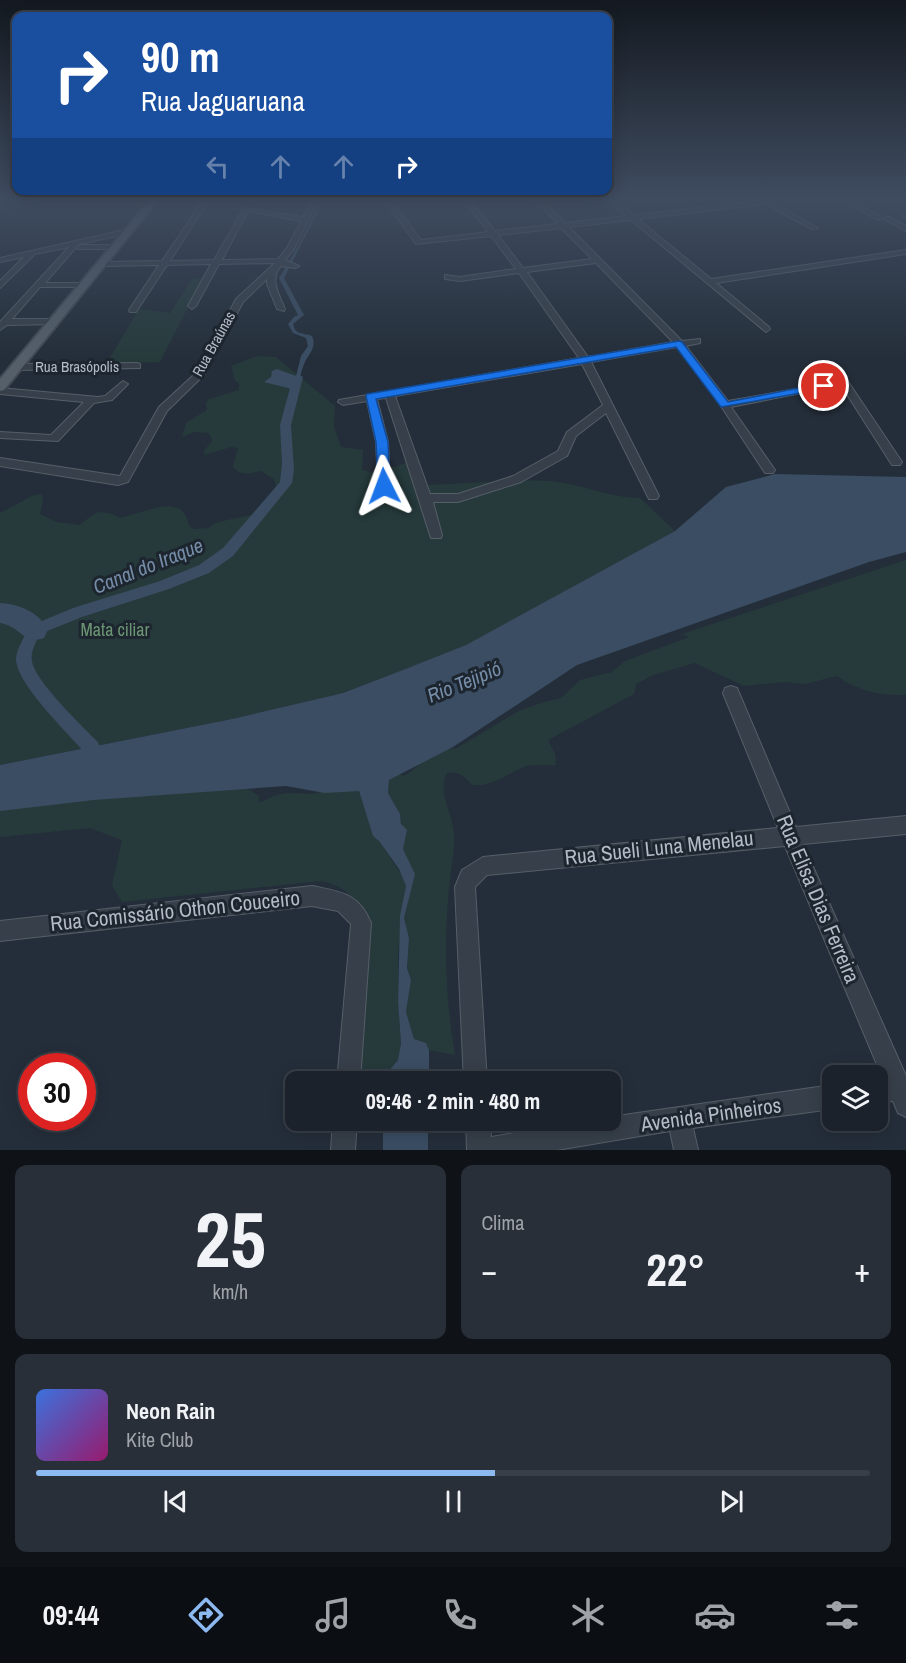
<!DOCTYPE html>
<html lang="pt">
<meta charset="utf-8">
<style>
body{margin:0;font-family:"Archivo Narrow",sans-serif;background:#282f38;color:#f1f3f6;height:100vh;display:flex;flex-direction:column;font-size:22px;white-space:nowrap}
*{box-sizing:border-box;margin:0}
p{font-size:20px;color:#a0a4a9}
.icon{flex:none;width:33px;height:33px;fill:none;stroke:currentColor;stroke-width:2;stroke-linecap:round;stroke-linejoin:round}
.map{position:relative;height:1150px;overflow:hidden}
.drawer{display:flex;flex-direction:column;gap:15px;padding:15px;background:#0f1318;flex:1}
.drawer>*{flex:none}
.guide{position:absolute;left:12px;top:12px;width:600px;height:183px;border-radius:12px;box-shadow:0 3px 15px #0003,0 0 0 2px #393f48;background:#1a4fa0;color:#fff;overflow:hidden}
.tools{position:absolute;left:822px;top:1065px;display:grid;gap:12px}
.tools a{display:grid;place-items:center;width:66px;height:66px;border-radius:12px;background:#1b222c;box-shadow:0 3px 15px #0003,0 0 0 2px #393f48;font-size:30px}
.speed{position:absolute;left:18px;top:1053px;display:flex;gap:12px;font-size:30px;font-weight:700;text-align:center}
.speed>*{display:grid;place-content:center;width:78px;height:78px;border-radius:50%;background:#1b222c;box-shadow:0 3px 15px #0003,0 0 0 2px #393f48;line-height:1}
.speed .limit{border:9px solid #d22;background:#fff;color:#111}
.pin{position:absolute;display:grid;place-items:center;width:51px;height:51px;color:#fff;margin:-26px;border:3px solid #fff;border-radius:50%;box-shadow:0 2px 6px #0007}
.me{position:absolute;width:66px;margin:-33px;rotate:357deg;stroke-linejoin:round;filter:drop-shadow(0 0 4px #0008)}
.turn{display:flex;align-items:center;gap:21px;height:126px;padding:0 30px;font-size:27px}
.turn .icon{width:78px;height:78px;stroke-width:2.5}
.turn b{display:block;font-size:42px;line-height:51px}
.lanes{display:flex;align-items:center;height:57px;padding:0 30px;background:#0003;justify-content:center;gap:30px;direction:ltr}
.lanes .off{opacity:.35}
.big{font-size:45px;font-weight:800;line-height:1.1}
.drawer .widget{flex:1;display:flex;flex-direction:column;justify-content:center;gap:9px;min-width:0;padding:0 21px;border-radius:12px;background:#282f38}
.drawer .dial{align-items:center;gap:0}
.dial b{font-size:78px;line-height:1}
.song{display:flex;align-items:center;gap:18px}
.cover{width:72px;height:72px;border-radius:9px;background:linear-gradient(135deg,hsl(220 70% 55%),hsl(320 70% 35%))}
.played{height:6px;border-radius:3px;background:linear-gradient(90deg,#8db9f1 55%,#393f48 55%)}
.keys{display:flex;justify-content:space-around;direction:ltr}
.heat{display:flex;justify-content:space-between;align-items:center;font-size:33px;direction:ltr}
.drawer .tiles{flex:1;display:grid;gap:15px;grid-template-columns:1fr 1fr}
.widget:last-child{grid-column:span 2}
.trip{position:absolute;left:285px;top:1071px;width:336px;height:60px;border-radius:12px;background:#1b222c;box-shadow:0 3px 15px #0003,0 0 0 2px #393f48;font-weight:800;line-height:60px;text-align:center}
.dock{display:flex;height:96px;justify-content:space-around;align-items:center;background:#0b0e12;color:#a0a4a9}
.dock .icon{width:42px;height:42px}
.dock .on{color:#8db9f1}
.dock b{font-size:27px;color:#f1f3f6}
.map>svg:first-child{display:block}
.green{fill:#263a3b}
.water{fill:#3a4d62}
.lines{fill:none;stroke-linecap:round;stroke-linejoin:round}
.canal{fill:#3a4d62;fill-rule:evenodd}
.river{fill:#3a4d62;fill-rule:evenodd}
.minor-casing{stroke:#565e68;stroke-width:2}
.major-casing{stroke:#414953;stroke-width:4}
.minor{fill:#37404a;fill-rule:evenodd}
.major{fill:#555f6a;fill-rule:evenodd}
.route{fill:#1a73e8;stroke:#114b97;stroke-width:1.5}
.labels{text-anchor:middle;stroke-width:6;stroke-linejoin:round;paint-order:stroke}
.far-street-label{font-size:15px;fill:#b3bbc6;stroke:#1d252f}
.park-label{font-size:18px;fill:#6b9573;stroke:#1d252f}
.water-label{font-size:20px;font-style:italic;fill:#758da8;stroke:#1d252f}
.near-street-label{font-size:21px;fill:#b3bbc6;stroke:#1d252f}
</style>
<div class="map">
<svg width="906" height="1150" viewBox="0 0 906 1150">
<rect width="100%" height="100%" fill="#242e3a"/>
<path class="green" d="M203 278 160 362 106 364 139 309 170 313 192 279Z
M257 356 276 357 335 406 334 427 341 447 363 450 362 470 376 473 406 463 416 482 426 485C465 484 506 479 546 481 578 482 608 498 640 498L675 531 466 646 343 693 232 719 0 765V513L34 495 41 494 43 499 40 514 57 522 79 525 97 512 109 513 120 518 159 507 169 506 180 509 185 514 190 527 195 529 208 528 218 522 261 513 278 493 274 479 260 471C249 474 241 476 233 467L238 448 231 447 205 455 204 451 212 441 209 433 194 432 182 437 186 423 207 410 206 403 209 399 239 390V383L235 381 231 366Z
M906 560V695C881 696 857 691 837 676L805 684 785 682 744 686 695 663 653 675 636 684 634 694 548 740 555 754 556 765C547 766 533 764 527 766 509 772 491 788 472 785 464 776 460 771 447 773 437 794 453 812 454 835 455 852 449 880 448 899 444 952 446 1003 455 1055L429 1050 426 1043 414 1039 406 1012 411 980 407 968 409 938 404 919 414 874 403 849 404 838 400 814 388 793 389 780 399 774 404 776C418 768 431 751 447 748 450 748 453 749 457 748L519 711 541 703 561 698 580 680 612 672 625 661 689 637 682 634Z
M242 785 259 796V803L276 795 287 793 313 794 332 789 359 791 371 829 403 877 406 886 398 951V1002L401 1043 398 1060 380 1081H356L360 907C349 891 339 885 320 881L122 902 112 886 122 840 90 828 0 837V802Z"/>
<path class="water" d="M321 200H324L284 278 304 315 293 324C296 336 302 332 312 336 317 348 309 353 305 362 300 372 299 385 297 396L291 395 292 389 264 382 271 377 272 371 277 369 296 376 301 356 308 346 306 338 293 333 288 324 294 317 298 315 279 278 298 246Z
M775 474 906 477V552L869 562 577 665 453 747 389 780 388 793 400 814 401 824 407 830 403 849 415 874 404 918 409 938 407 968 411 980 406 1012 414 1039 426 1043 429 1050V1081H380L398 1060 401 1043 398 1002 400 916 406 886 399 869 379 841 373 836 359 791 325 793 286 786 94 800 0 811V765L232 719 343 693 408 668 466 645 675 531 726 487Z
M383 1121H428V1150H383Z"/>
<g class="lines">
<path class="canal" d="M298 374 303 377 291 425 294 470 292 483 233 556 209 573 169 589 82 617 40 634C36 642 30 652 32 661 34 680 83 727 98 742L100 748 98 754 92 756 86 754C69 734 18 686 16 660 16 649 25 636 30 626L73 608 160 581 199 565 223 548 280 482 282 464 280 425 293 377Z"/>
<path class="river" d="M0 603C19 604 39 612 48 630L44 638C24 645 20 626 0 623Z"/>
<defs>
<path id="minor" d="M133 200H139L143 205 138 206Z
M203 200H209L170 261 214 260 244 208 303 217 312 200H318L294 249 285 260 299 266 295 268 281 266C269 279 279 294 285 309L284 311 277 309 267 284V279L243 302 205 374 167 411 128 482 118 485 0 466V458L120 476 159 407 198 371 236 299 275 263 219 264 196 306 192 309 188 306 211 264 167 265 136 312H130L129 310 159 265 101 266 97 264 101 262 162 261ZM248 211 301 221 287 248 278 259 222 260Z
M385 200H391L421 240 488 232 464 200H470L495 231 558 224 535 200H542L565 223 626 216 608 200H615L634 215 768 200 818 228 812 229 765 204 638 219 711 279 906 250V254L716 283 769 327 770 329 766 332 631 220 569 227 682 341 700 339V343L686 346 728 401 847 380 902 462 900 465H892L841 385 731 407 775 470 773 473H765L721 406 677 347 591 362 659 496 657 499H649L606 413 576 436 567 456 521 482 458 502H433L442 535 441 538H431L386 398 377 399 388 442 390 486 380 502 376 503 370 499 378 486 376 442 367 401 343 405 338 402 339 400 579 358 519 273 460 281 445 279V275L460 277 516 269 491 236 416 244ZM561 228 592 259 523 268 498 235ZM596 263 673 342 588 357 527 272ZM582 364 603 405 567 432 558 451 513 476 458 494H430L395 396Z
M840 200H848L884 218 889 217 906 226V231L884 219 879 220Z
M901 214H906V219L901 216Z
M129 229H132V233L79 244 45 283H87V287H40L12 319H53L56 320V324L7 325 0 330V322L69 247 35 254 0 288V281L24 257 0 262V258Z
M81 245H115L119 247 115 249H78L77 247Z
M137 363 140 364V368L17 370 12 367 17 364Z
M123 381 128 384 112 400 94 403 58 441 0 438V432L51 435 84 402 0 394V388L98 397 105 396Z
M731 686 737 688 796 827 906 816V834L803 844 906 1076V1117L898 1113 893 1101 878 1102V1080L883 1079 785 846 487 875 475 887 487 1082H464L455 887 462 870 483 857 778 828 723 693 725 688Z
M312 886C341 892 359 893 371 923L360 1082H337L351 924 338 911 312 906 0 941V921Z
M832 1085V1109L693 1128 698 1150H674L670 1131 557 1150H467L466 1120H490L491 1137 591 1120H610V1117Z
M333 1120H357L355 1150H331Z"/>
<path id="major" d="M150 200H158L4 390 0 391V379Z"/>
</defs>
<use href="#minor" class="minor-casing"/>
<use href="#major" class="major-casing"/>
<use href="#minor" class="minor"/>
<use href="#major" class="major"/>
</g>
<linearGradient id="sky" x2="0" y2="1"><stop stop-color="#141920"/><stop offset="0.55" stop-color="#3f4c60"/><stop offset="1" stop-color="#3f4c60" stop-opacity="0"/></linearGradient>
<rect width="906" height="361" fill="url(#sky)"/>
<path class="route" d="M679 341 682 342 728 402 824 383 829 386 824 389 721 407 676 347 376 399 388 442 390 486 384 491 378 486 376 442 366 396 367 394Z"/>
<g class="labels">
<g class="far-street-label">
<text transform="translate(214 344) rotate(-61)" y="5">Rua Braúnas</text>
<text x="77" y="372">Rua Brasópolis</text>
</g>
<g class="park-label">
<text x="115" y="636">Mata ciliar</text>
</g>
<g class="water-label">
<text transform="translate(148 566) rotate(-22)" y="7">Canal do Iraque</text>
<text transform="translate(464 682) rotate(-22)" y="7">Rio Tejipió</text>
</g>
<g class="near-street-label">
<text transform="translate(659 848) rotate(-6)" y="7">Rua Sueli Luna Menelau</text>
<text transform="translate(818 899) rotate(67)" y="7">Rua Elisa Dias Ferreira</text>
<text transform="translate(175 911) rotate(-6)" y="7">Rua Comissário Othon Couceiro</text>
<text transform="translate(711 1115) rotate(-8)" y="7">Avenida Pinheiros</text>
</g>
</g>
</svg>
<div class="tools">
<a><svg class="icon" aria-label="layers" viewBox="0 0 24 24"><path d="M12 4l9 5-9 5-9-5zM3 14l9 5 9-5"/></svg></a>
</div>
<div class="speed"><div class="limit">30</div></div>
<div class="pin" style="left:824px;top:386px;background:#d93025"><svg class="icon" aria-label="arrive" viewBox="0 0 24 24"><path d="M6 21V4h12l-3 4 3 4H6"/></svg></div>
<svg class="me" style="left:384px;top:486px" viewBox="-20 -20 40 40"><path d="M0-17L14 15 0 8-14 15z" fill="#1a73e8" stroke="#fff" stroke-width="4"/></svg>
<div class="trip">09:46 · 2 min · 480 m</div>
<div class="guide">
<div class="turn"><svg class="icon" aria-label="right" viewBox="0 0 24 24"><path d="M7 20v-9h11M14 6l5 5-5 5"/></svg><div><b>90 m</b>Rua Jaguaruana</div></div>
<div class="lanes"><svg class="icon off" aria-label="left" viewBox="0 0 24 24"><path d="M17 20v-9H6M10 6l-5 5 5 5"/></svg><svg class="icon off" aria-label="ahead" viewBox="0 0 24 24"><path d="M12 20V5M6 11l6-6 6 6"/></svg><svg class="icon off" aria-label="ahead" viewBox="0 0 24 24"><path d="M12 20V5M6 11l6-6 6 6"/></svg><svg class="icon" aria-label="right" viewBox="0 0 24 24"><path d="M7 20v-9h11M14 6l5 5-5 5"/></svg></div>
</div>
</div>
<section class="drawer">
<div class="tiles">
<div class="widget dial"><b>25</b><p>km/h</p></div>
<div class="widget"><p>Clima</p>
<div class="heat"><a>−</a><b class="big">22°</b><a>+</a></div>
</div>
<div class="widget">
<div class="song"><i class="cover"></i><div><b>Neon Rain</b><p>Kite Club</p></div></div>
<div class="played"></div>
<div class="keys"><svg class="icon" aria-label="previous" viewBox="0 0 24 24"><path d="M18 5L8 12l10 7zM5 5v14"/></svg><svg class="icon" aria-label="pause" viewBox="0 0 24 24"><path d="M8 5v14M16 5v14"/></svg><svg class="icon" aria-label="next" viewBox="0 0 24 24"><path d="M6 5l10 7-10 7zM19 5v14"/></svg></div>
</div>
</div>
</section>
<nav class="dock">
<b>09:44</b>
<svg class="icon on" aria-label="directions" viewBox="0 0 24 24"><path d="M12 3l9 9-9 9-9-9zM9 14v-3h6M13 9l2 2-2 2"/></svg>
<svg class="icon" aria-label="music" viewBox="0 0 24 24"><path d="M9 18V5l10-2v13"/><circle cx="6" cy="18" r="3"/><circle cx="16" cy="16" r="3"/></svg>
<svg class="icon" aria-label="phone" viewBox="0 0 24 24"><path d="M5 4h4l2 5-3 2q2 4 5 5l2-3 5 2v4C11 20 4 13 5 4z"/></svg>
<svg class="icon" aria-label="climate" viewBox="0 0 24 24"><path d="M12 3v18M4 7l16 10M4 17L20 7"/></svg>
<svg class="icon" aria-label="car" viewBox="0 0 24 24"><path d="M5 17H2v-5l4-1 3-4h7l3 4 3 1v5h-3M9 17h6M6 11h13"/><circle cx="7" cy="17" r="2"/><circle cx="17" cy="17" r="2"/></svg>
<svg class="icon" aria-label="filters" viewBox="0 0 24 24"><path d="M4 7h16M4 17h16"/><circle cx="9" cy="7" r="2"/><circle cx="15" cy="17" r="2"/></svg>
</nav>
